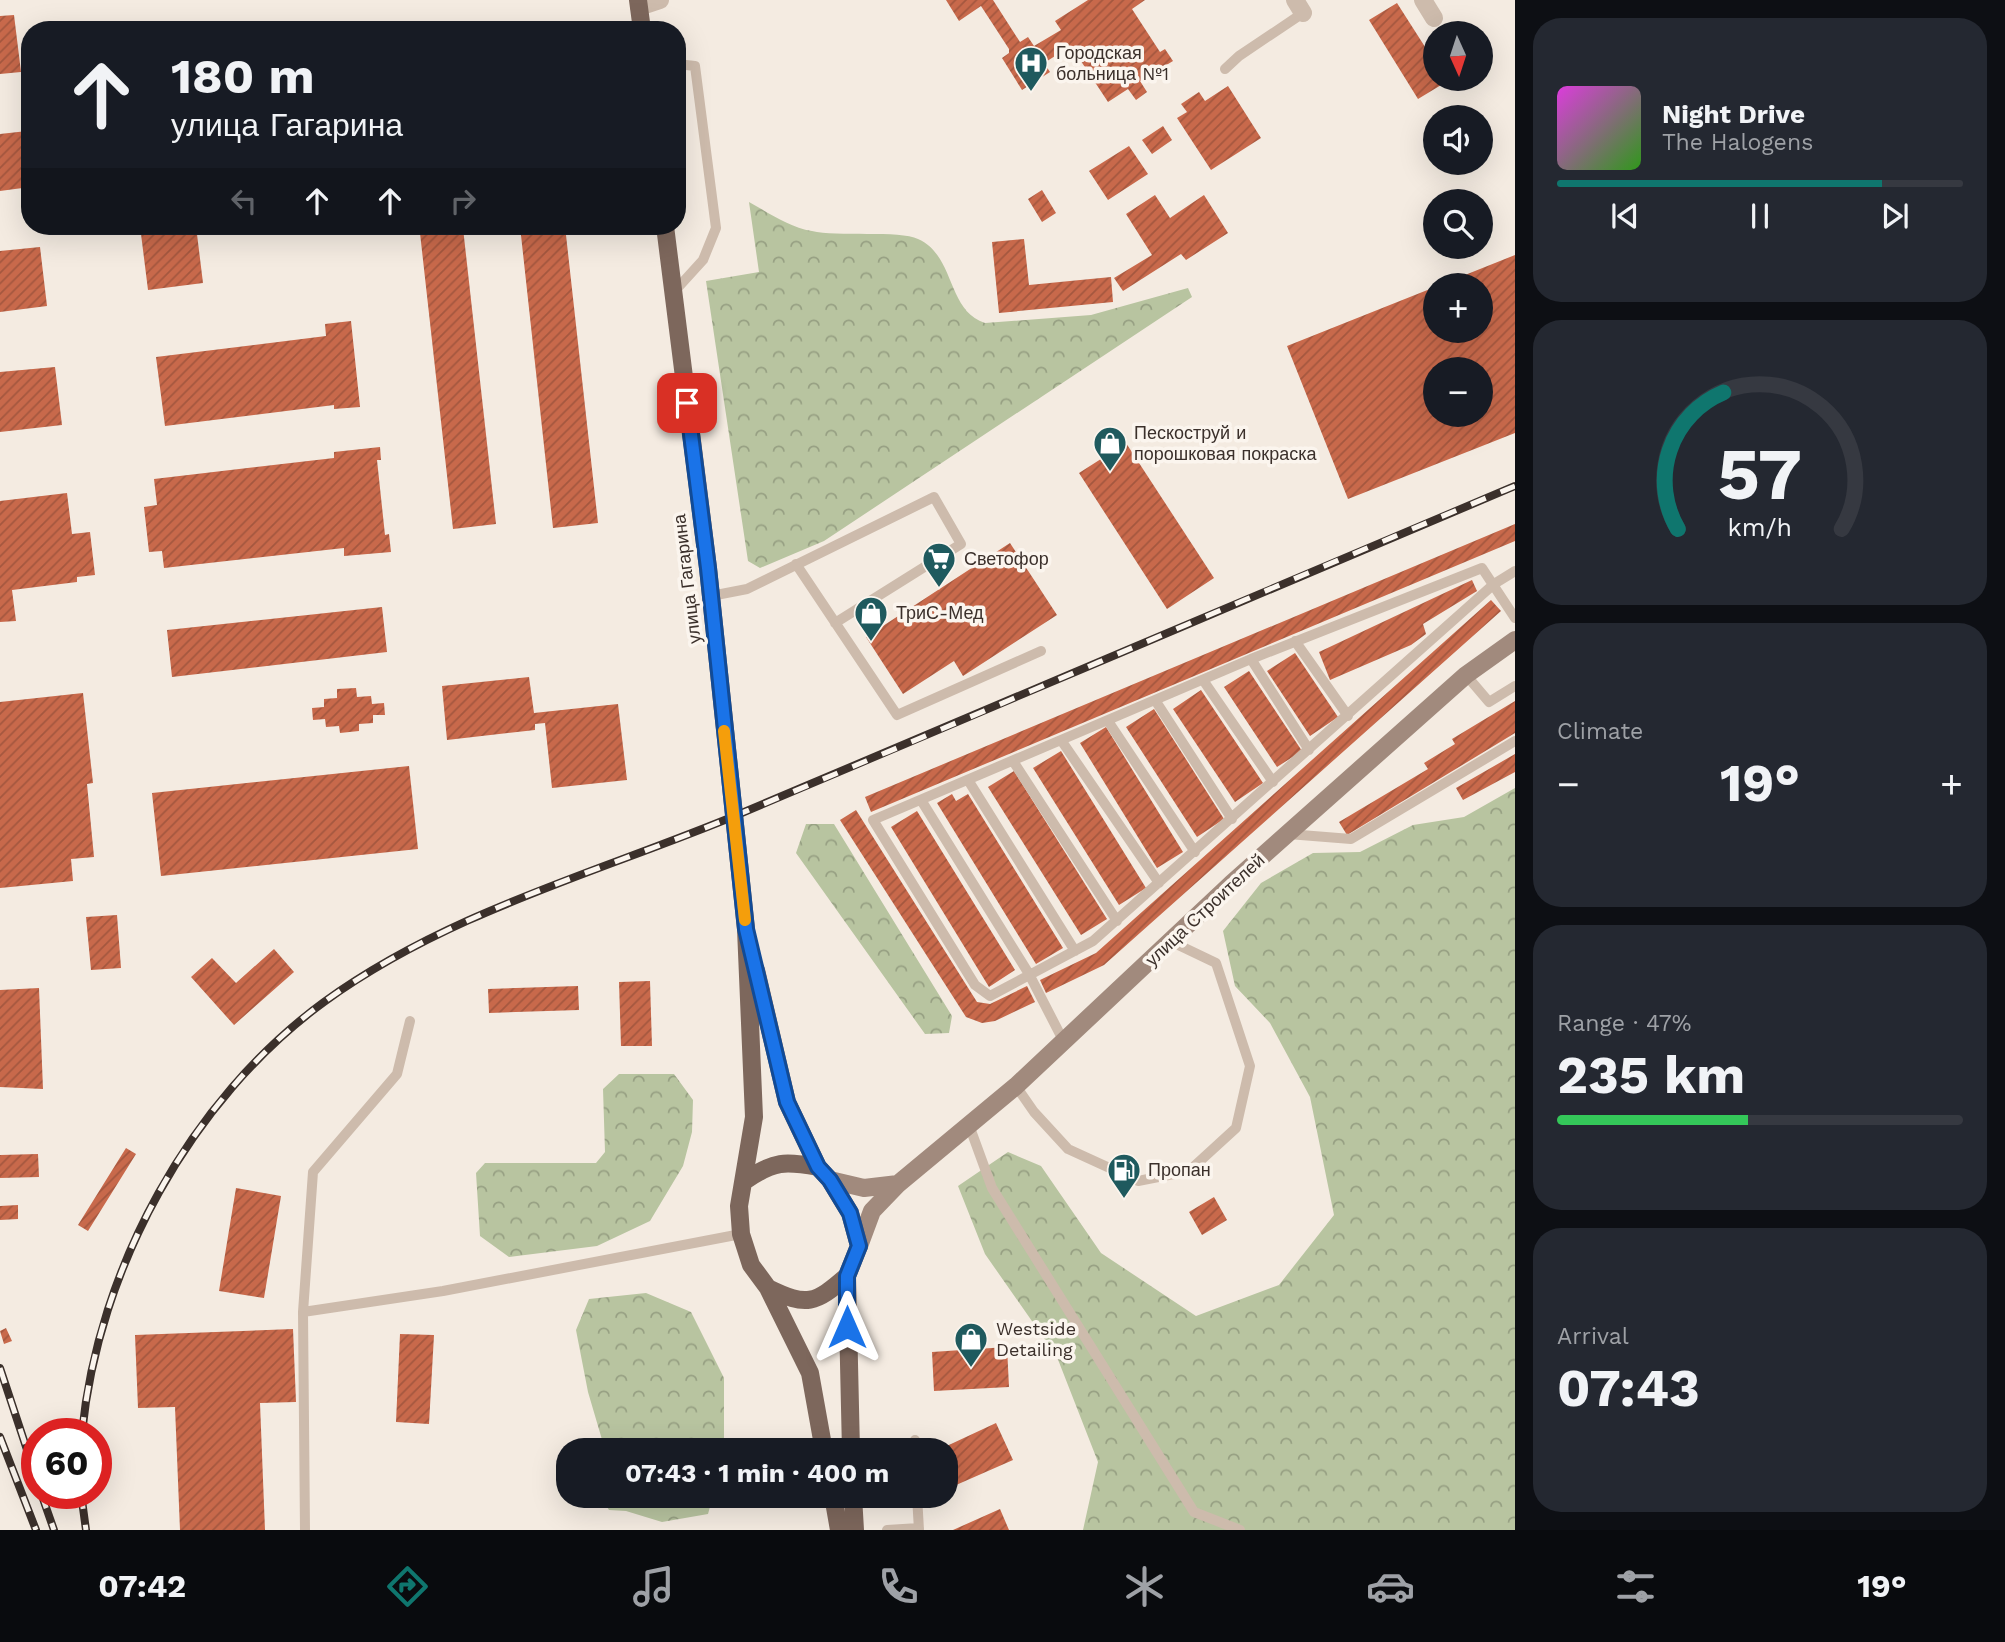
<!DOCTYPE html>
<meta charset="utf-8">
<style>
body{margin:0;font-family:"Work Sans",sans-serif;background:#242831;color:#f1f3f6;height:100vh;display:flex;flex-direction:column;font-size:26px;white-space:nowrap}
*{box-sizing:border-box;margin:0}
p{font-size:23px;color:#9ea1a6}
.icon{flex:none;width:38px;height:38px;fill:none;stroke:currentColor;stroke-width:2;stroke-linecap:round;stroke-linejoin:round}
.map{position:relative;flex:1;overflow:hidden}
.details{display:flex;flex-direction:column;gap:18px;padding:18px;background:#0d0f14;width:490px}
.details>*{flex:none}
.top-card{position:absolute;left:21px;top:21px;width:665px;height:214px;border-radius:28px;box-shadow:0 7px 28px #0002;background:#171b24;color:#f1f3f6;overflow:hidden}
.needle{width:46px;rotate:177deg}
.buttons{position:absolute;left:1423px;top:21px;display:grid;gap:14px}
.buttons a{display:grid;place-items:center;width:70px;height:70px;border-radius:50%;background:#171b24;box-shadow:0 7px 28px #0002;font-size:35px}
.speed{position:absolute;left:21px;top:1418px;display:flex;gap:14px;font-size:35px;font-weight:700;text-align:center}
.speed>*{display:grid;place-content:center;width:91px;height:91px;border-radius:50%;background:#171b24;box-shadow:0 7px 28px #0002;line-height:1}
.speed .limit{border:10px solid #d22;background:#fff;color:#111}
.pin{position:absolute;display:grid;place-items:center;width:60px;height:60px;color:#fff;margin:-30px;border-radius:14px;box-shadow:0 4px 10px #0006}
.me{position:absolute;width:77px;margin:-38px;rotate:0deg;stroke-linejoin:round;filter:drop-shadow(0 0 5px #0008)}
.turn{display:flex;align-items:center;gap:24px;height:147px;padding:0 35px;font-size:32px}
.turn .icon{width:91px;height:91px;stroke-width:2.5}
.turn b{display:block;font-size:49px;line-height:60px}
.lanes{display:flex;align-items:center;height:66px;padding:0 35px;background:#0003;justify-content:center;gap:35px;direction:ltr}
.lanes .off{opacity:.35}
.big{font-size:52px;font-weight:700;line-height:1.1}
.details .card{flex:1;display:flex;flex-direction:column;justify-content:center;gap:10px;min-width:0;padding:0 24px;border-radius:28px;background:#242831}
.details .dial{align-items:center;gap:0}
.dial svg{height:182px;overflow:visible;fill:none;stroke:#363941;stroke-width:7;stroke-linecap:round;text-anchor:middle}
.dial text{fill:#f1f3f6;stroke:none}
.song{display:flex;align-items:center;gap:21px}
.cover{width:84px;height:84px;border-radius:10px;background:linear-gradient(135deg,hsl(300 70% 55%),hsl(110 70% 35%))}
.played{height:7px;border-radius:4px;background:linear-gradient(90deg,#0f766e 80%,#363941 80%)}
.keys{display:flex;justify-content:space-around;direction:ltr}
.heat{display:flex;justify-content:space-between;align-items:center;font-size:38px;direction:ltr}
.charge{height:10px;border-radius:5px;background:linear-gradient(90deg,#34c759 47%,#363941 0)}
.trip{position:absolute;left:556px;top:1438px;width:402px;height:70px;border-radius:28px;background:#171b24;box-shadow:0 7px 28px #0002;font-weight:700;line-height:70px;text-align:center}
.tab-bar{display:flex;height:112px;justify-content:space-around;align-items:center;background:#090b0e;color:#9ea1a6}
.tab-bar .icon{width:49px;height:49px}
.tab-bar .current{color:#0f766e}
.tab-bar b{font-size:32px;color:#f1f3f6}
main{display:flex;flex:1;min-height:0}
.map>svg:first-child{display:block}
.forest{fill:url(#forest-crowns)}
.building{fill:url(#building-hatch);fill-rule:evenodd}
.lines{fill:none;stroke-linecap:round;stroke-linejoin:round}
.service{stroke:#cdbbac;stroke-width:10}
.minor{stroke:#cdbbac;stroke-width:18}
.tertiary{stroke:#cdbbac;stroke-width:18}
.secondary{stroke:#a18a7d;stroke-width:18}
.primary{stroke:#7d675c;stroke-width:18}
.rail-casing{stroke:#3b302b;stroke-width:8}
.rail{stroke:#fbf5ee;stroke-width:5;stroke-dasharray:16;stroke-linecap:butt}
.route-casing{stroke:#114b97;stroke-width:18}
.route{stroke:#1a73e8;stroke-width:12}
.slow{stroke:#f59e0b;stroke-width:12}
.labels{text-anchor:middle;stroke-width:7;stroke-linejoin:round;paint-order:stroke}
.poi-label{font-size:18px;fill:#3b302b;stroke:#fbf5ee;text-anchor:start}
.street-label{font-size:18px;fill:#3b302b;stroke:#fbf5ee}
</style>
<main>
<div class="map">
<svg width="1515" height="1530" viewBox="0 0 1515 1530">
<defs>
<pattern id="forest-crowns" width="20" height="18" patternUnits="userSpaceOnUse" patternTransform="scale(1.75)"><rect width="20" height="18" fill="#b8c4a0"/><path d="M2 6a3 3 0 1 1 6 0M12 15a3 3 0 1 1 6 0" fill="none" stroke="#97a083"/></pattern>
<pattern id="building-hatch" width="6" height="6" patternUnits="userSpaceOnUse" patternTransform="scale(1.75)"><rect width="6" height="6" fill="#c8694b"/><path d="M-1 1l2-2M0 6l6-6M5 7l2-2" fill="none" stroke="#a4573f"/></pattern>
</defs>
<rect width="100%" height="100%" fill="#f4ebe1"/>
<path class="forest" d="M749 202C769 213 789 227 812 231 836 237 900 230 918 239 956 256 946 310 985 323L1091 315 1188 288 1192 297 824 541 760 568 748 561 706 281 759 272Z
M1515 788V1530H1083L1098 1462 1057 1357 985 1254 958 1186 1008 1152 1041 1166 1101 1253 1196 1316 1279 1285 1334 1215 1310 1097 1270 1023 1235 986 1223 931 1261 883 1313 853 1360 852 1413 825 1464 817Z
M806 824H834L952 1016 949 1033 925 1034 796 853Z
M619 1074H674L693 1100 692 1132 683 1166 650 1221 597 1246 509 1257 480 1236 476 1173 485 1163H596L605 1152 603 1089Z
M646 1293 691 1312 724 1378V1451H602L603 1443 588 1392 576 1330 589 1299Z
M600 1496H713L708 1514 662 1522 626 1511 609 1510Z"/>
<path class="building" d="M946 0H993L1020 42 1028 37 1034 46 1061 30 1055 21 1088 0H1145L1132 9 1160 52 1165 49 1173 61 1140 81 1147 92 1136 100 1128 89 1108 102 1071 46 1044 63 1050 72 1022 90 1002 58 1009 53V49L981 6 959 21Z
M1397 3 1427 50 1435 45V79H1451L1418 99 1369 20Z
M14 15 21 72 0 74V16Z
M1228 86 1261 138 1211 170 1177 118 1187 112 1181 104 1199 92 1205 101Z
M1163 126 1172 140 1152 154 1142 140Z
M27 131 30 187 0 191V134Z
M1129 146 1148 174 1108 200 1089 171Z
M1042 190 1056 213 1042 222 1028 199Z
M1155 195 1170 218 1204 195 1228 233 1186 260 1181 254 1123 291 1114 278 1152 255 1126 214Z
M140 226H196L203 283 148 290Z
M520 226H565L598 523 553 528Z
M463 228 496 524 453 529 420 233Z
M1024 239 1029 285 1111 277 1113 302 999 313 992 242Z
M40 247 47 306 0 312V251Z
M1515 255V433L1348 499 1287 346 1435 287V331H1480V285H1440ZM1435 369H1480V415H1435Z
M351 321 360 407 334 409V405L165 426 156 357 326 336 325 324Z
M55 367 62 425 0 432V372Z
M1126 443 1214 578 1167 609 1079 473Z
M380 447 381 460H377L385 535 389 534 391 552 344 556V548L164 568 162 551 149 552 144 507 157 505 154 479 334 458V452Z
M67 493 72 534 90 532 95 575 77 577V582L12 590 16 621 0 622V501Z
M1515 524V541L871 812 865 797Z
M1010 543 1057 615 963 676 954 661 903 694 866 637Z
M1472 580 1477 591 1423 624 1426 634 1411 645 1330 680 1319 652Z
M1491 600 1501 611 1104 965 1046 993 1040 980 1096 953Z
M382 607 387 652 172 677 167 630Z
M1295 653 1338 717 1310 736 1267 671Z
M1249 671 1302 751 1277 767 1224 687Z
M529 677 534 713 618 704 627 780 552 788 545 723 535 724V730L447 740 442 686Z
M356 688 357 697 371 696 372 704 384 703 385 715H373V723L359 724V731L340 733 339 726 326 727 325 719 313 720 312 708 324 707V699L337 698V689Z
M1201 690 1263 783 1235 802 1173 709Z
M83 693 93 783 87 784 94 857 71 859 73 881 0 888V702Z
M1515 701V733L1347 835 1339 822 1428 769 1424 763 1455 744 1452 739Z
M1154 709 1224 819 1197 837 1126 727Z
M1106 727 1183 852 1157 868 1080 743Z
M1061 751 1146 888 1119 905 1033 768Z
M1515 754V772L1463 800 1456 788Z
M409 766 418 849 161 876 152 793Z
M1014 771 1107 919 1081 935 988 787Z
M952 794 956 801 968 794 1063 948 1036 964 937 803Z
M856 810 977 1002 990 1004 1027 986 1035 1002 995 1021 982 1023 966 1017 840 820Z
M917 811 1015 970 989 987 891 827Z
M117 915 121 968 91 970 86 917Z
M274 949 294 972 234 1025 191 977 212 958 236 983Z
M650 981 652 1046H621L619 982Z
M578 986 579 1010 489 1013 488 989Z
M39 988 43 1089 0 1087V990Z
M126 1148 136 1154 88 1231 78 1225Z
M38 1154 39 1177 0 1178V1155Z
M236 1188 281 1196 264 1298 219 1291Z
M1214 1197 1227 1220 1202 1235 1189 1212Z
M18 1205V1219L0 1220V1206Z
M6 1328 12 1341 4 1344 0 1331Z
M293 1329 296 1402 260 1403 265 1530H180L175 1407 138 1408 135 1335Z
M400 1334 434 1335 429 1424 396 1422Z
M1007 1347 1009 1387 934 1391 932 1352Z
M996 1423 1013 1460 947 1489V1451H936Z
M1000 1509 1009 1530H953Z"/>
<g class="lines">
<path class="service" d="M1225 69 1239 56 1303 13
M673 293 703 260 716 228 695 66 677 64
M796 564 897 715 1041 651
M1515 571 1494 584 1093 941 990 996 975 985 873 820 1251 659 1482 568 1515 618
M711 596 747 589 934 497 961 544 835 623
M1295 641 1348 716
M1251 659 1309 750
M1466 675 1489 702 1515 686
M1203 680 1273 782
M1155 700 1232 819
M1108 721 1195 852
M1061 740 1159 883
M1013 761 1117 921
M968 780 1075 951
M921 800 1029 974 1064 1042
M1288 834 1351 839 1515 741
M1016 1086 1034 1112 1068 1149 1138 1181 1189 1171 1236 1128 1250 1066 1216 963 1170 941
M969 1125 992 1188 1194 1512 1240 1530
M303 1312 443 1291 741 1234
M915 1440V1451
M917 1496 919 1530
M305 1530 303 1312 313 1172 397 1074 410 1021
M887 1530 919 1528"/>
<path class="minor" d="M1295 0 1303 13
M1423 0 1434 18"/>
<path class="tertiary" d="M639 7 660 0"/>
<path class="secondary" d="M830 1180 864 1188 898 1184
M859 1246 872 1211 898 1184 1016 1086 1231 884 1466 675 1515 640"/>
<path class="primary" d="M638 0 642 30
M665 226 708 568 746 929 754 1117 739 1206 741 1234 751 1265 768 1288 810 1373 824 1451
M756 970 787 1102 818 1167 830 1180 850 1213 859 1246 847 1276 851 1451
M746 1180C774 1161 785 1161 818 1167
M768 1288C807 1307 815 1304 847 1276
M833 1496 839 1530
M853 1496 855 1530"/>
<defs>
<path id="rail" d="M0 1368 37 1480
M82 1433C98 1269 190 1100 324 1002 448 912 597 873 737 815 997 707 1255 594 1515 486
M0 1437 36 1530
M41 1493 54 1530
M81 1493 86 1530"/>
</defs>
<use href="#rail" class="rail-casing"/>
<use href="#rail" class="rail"/>
</g>
<g class="lines">
<defs>
<path id="route" d="M687 403 708 568 746 929 787 1102 818 1167 830 1180 850 1213 859 1246 847 1276V1327"/>
</defs>
<use href="#route" class="route-casing"/>
<use href="#route" class="route"/>
<path class="slow" d="M724 731 745 920"/>
</g>
<defs>
<symbol id="hospital-pin" viewBox="-11 -11 22 30"><path d="M0 17L-7.5 6A9.5 9.5 0 1 1 7.5 6Z" fill="#1f5a5e" stroke="#fbf5ee"/><path d="M-5-5h3v3.5h4V-5h3V5h-3V1.5h-4V5h-3Z" fill="#fff"/></symbol>
<symbol id="shop-pin" viewBox="-11 -11 22 30"><path d="M0 17L-7.5 6A9.5 9.5 0 1 1 7.5 6Z" fill="#1f5a5e" stroke="#fbf5ee"/><path d="M-5-2.5h2.3a2.7 3.5 0 0 1 5.4 0H5L5.5 6h-11ZM-1.5-2.5h3a1.5 2.3 0 0 0-3 0Z" fill="#fff"/></symbol>
<symbol id="supermarket-pin" viewBox="-11 -11 22 30"><path d="M0 17L-7.5 6A9.5 9.5 0 1 1 7.5 6Z" fill="#1f5a5e" stroke="#fbf5ee"/><path d="M-6-5.5h2.5l.6 2H6L4.5 2H-2.5L-4.4-4H-6ZM-1.5 3.2a1.3 1.3 0 1 0 .1 0ZM3 3.2a1.3 1.3 0 1 0 .1 0Z" fill="#fff"/></symbol>
<symbol id="fuel-pin" viewBox="-11 -11 22 30"><path d="M0 17L-7.5 6A9.5 9.5 0 1 1 7.5 6Z" fill="#1f5a5e" stroke="#fbf5ee"/><path d="M-5.5-6h7V0h2V4h1.3V-2.5L3-4.5l.8-.8L6-3V5H2.5V1h-1V6h-7ZM-4.2-4.7v3.2H.2V-4.7Z" fill="#fff"/></symbol>
</defs>
<g fill-rule="evenodd">
<use href="#hospital-pin" x="1012" y="44" width="38" height="52"/>
<use href="#shop-pin" x="1091" y="424" width="38" height="52"/>
<use href="#supermarket-pin" x="920" y="540" width="38" height="52"/>
<use href="#shop-pin" x="852" y="594" width="38" height="52"/>
<use href="#fuel-pin" x="1105" y="1151" width="38" height="52"/>
<use href="#shop-pin" x="952" y="1320" width="38" height="52"/>
</g>
<g class="labels">
<g class="poi-label">
<text x="1056" y="59">Городская<tspan x="1056" dy="21">больница №1</tspan></text>
<text x="1134" y="439">Пескоструй и<tspan x="1134" dy="21">порошковая покраска</tspan></text>
<text x="964" y="565">Светофор</text>
<text x="896" y="619">ТриС-Мед</text>
<text x="1148" y="1176">Пропан</text>
<text x="996" y="1335">Westside<tspan x="996" dy="21">Detailing</tspan></text>
</g>
<g class="street-label">
<text transform="translate(687 579) rotate(-97)" y="6">улица Гагарина</text>
<text transform="translate(1205 910) rotate(-43)" y="6">улица Строителей</text>
</g>
</g>
</svg>
<div class="buttons">
<a><svg class="needle" viewBox="-14 -14 28 28"><path d="M0-13l5 13h-10z" fill="#e53935"/><path d="M0 13l5-13h-10z" fill="#9ea1a6"/></svg></a>
<a><svg class="icon" aria-label="sound" viewBox="0 0 24 24"><path d="M4 9h4l5-4v14l-5-4H4zM17 9q2 3 0 6"/></svg></a>
<a><svg class="icon" aria-label="search" viewBox="0 0 24 24"><circle cx="10" cy="10" r="6"/><path d="M15 15l6 6"/></svg></a>
<a>+</a>
<a>−</a>
</div>
<div class="speed"><div class="limit">60</div></div>
<div class="pin" style="left:687px;top:403px;background:#d93025"><svg class="icon" aria-label="arrive" viewBox="0 0 24 24"><path d="M6 21V4h12l-3 4 3 4H6"/></svg></div>
<svg class="me" style="left:847px;top:1327px" viewBox="-20 -20 40 40"><path d="M0-17L14 15 0 8-14 15z" fill="#1a73e8" stroke="#fff" stroke-width="4"/></svg>
<div class="trip">07:43 · 1 min · 400 m</div>
<div class="top-card">
<div class="turn"><svg class="icon" aria-label="ahead" viewBox="0 0 24 24"><path d="M12 20V5M6 11l6-6 6 6"/></svg><div><b>180 m</b>улица Гагарина</div></div>
<div class="lanes"><svg class="icon off" aria-label="left" viewBox="0 0 24 24"><path d="M17 20v-9H6M10 6l-5 5 5 5"/></svg><svg class="icon" aria-label="ahead" viewBox="0 0 24 24"><path d="M12 20V5M6 11l6-6 6 6"/></svg><svg class="icon" aria-label="ahead" viewBox="0 0 24 24"><path d="M12 20V5M6 11l6-6 6 6"/></svg><svg class="icon off" aria-label="right" viewBox="0 0 24 24"><path d="M7 20v-9h11M14 6l5 5-5 5"/></svg></div>
</div>
</div>
<section class="details">
<div class="card">
<div class="song"><i class="cover"></i><div><b>Night Drive</b><p>The Halogens</p></div></div>
<div class="played"></div>
<div class="keys"><svg class="icon" aria-label="previous" viewBox="0 0 24 24"><path d="M18 5L8 12l10 7zM5 5v14"/></svg><svg class="icon" aria-label="pause" viewBox="0 0 24 24"><path d="M8 5v14M16 5v14"/></svg><svg class="icon" aria-label="next" viewBox="0 0 24 24"><path d="M6 5l10 7-10 7zM19 5v14"/></svg></div>
</div>
<div class="card dial"><svg viewBox="0 0 100 80">
<path d="M14 69A42 42 0 1 1 86 69"/>
<path d="M14 69A42 42 0 0 1 34 9" stroke="#0f766e"/>
<text x="50" y="56" font-size="32" font-weight="700">57</text>
<text x="50" y="72" font-size="11">km/h</text>
</svg></div>
<div class="card"><p>Climate</p>
<div class="heat"><a>−</a><b class="big">19°</b><a>+</a></div>
</div>
<div class="card"><p>Range · 47%</p><b class="big">235 km</b><div class="charge"></div></div>
<div class="card"><p>Arrival</p><b class="big">07:43</b></div>
</section>
</main>
<nav class="tab-bar">
<b>07:42</b>
<svg class="icon current" aria-label="directions" viewBox="0 0 24 24"><path d="M12 3l9 9-9 9-9-9zM9 14v-3h6M13 9l2 2-2 2"/></svg>
<svg class="icon" aria-label="music" viewBox="0 0 24 24"><path d="M9 18V5l10-2v13"/><circle cx="6" cy="18" r="3"/><circle cx="16" cy="16" r="3"/></svg>
<svg class="icon" aria-label="phone" viewBox="0 0 24 24"><path d="M5 4h4l2 5-3 2q2 4 5 5l2-3 5 2v4C11 20 4 13 5 4z"/></svg>
<svg class="icon" aria-label="climate" viewBox="0 0 24 24"><path d="M12 3v18M4 7l16 10M4 17L20 7"/></svg>
<svg class="icon" aria-label="car" viewBox="0 0 24 24"><path d="M5 17H2v-5l4-1 3-4h7l3 4 3 1v5h-3M9 17h6M6 11h13"/><circle cx="7" cy="17" r="2"/><circle cx="17" cy="17" r="2"/></svg>
<svg class="icon" aria-label="filters" viewBox="0 0 24 24"><path d="M4 7h16M4 17h16"/><circle cx="9" cy="7" r="2"/><circle cx="15" cy="17" r="2"/></svg>
<b>19°</b>
</nav>
